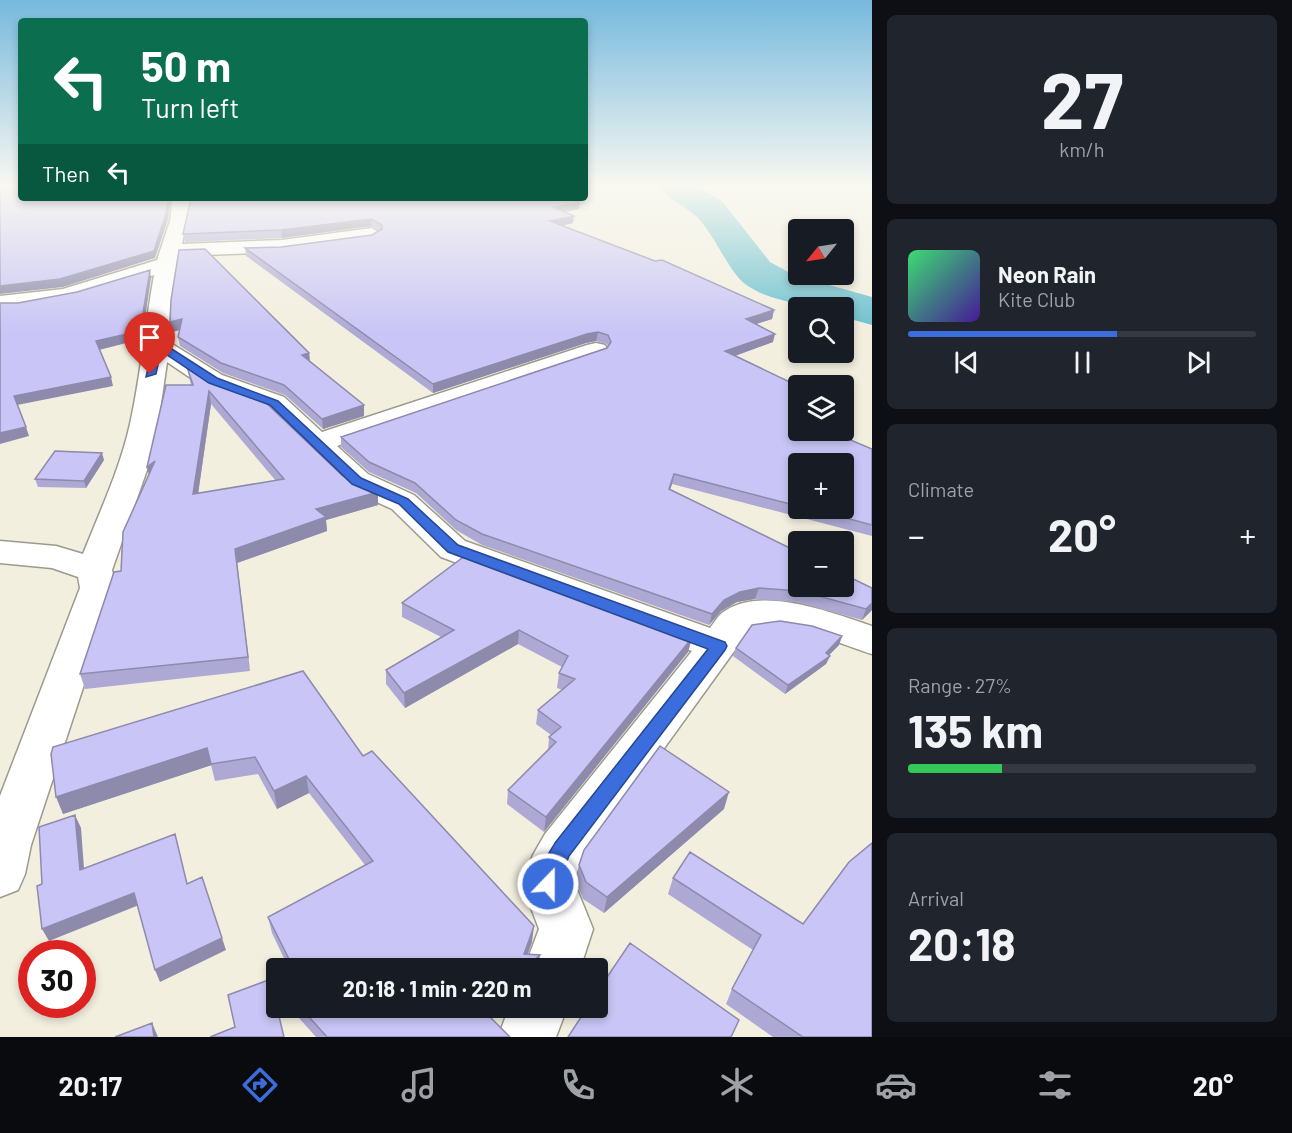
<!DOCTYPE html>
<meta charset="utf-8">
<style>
body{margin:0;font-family:Barlow,sans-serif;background:#20242c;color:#f1f3f6;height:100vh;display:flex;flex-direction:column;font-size:22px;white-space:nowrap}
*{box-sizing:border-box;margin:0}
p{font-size:20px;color:#9ea1a6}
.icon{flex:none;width:33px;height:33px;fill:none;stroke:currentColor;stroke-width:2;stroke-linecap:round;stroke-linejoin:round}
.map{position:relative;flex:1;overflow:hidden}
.drawer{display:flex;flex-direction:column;gap:15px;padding:15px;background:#0d0f14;width:420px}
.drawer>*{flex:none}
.banner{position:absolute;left:18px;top:18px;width:570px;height:183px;border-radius:6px;box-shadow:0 3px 9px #0003;background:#0b6e4f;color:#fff;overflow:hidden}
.needle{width:39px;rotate:240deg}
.tools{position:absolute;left:788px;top:219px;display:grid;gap:12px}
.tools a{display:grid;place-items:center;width:66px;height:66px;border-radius:6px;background:#171b24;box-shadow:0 3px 9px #0003;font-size:30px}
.speed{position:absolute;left:18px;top:940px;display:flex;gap:12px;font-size:30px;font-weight:700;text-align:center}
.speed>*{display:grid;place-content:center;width:78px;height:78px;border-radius:50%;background:#171b24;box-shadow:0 3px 9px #0003;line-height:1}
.speed .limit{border:9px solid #d22;background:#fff;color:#111}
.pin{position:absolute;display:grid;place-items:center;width:51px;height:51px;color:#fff;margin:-62px -26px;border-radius:50% 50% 50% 0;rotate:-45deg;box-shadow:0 0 6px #0007}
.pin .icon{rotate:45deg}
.me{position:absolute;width:66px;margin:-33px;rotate:22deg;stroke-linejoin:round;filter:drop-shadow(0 0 4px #0008)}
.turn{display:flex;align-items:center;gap:21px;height:126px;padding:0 24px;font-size:27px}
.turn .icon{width:78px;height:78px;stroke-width:2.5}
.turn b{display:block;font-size:42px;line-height:51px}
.then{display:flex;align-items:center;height:57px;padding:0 24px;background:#0003;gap:12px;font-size:22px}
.big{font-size:45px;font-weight:700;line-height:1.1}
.drawer .widget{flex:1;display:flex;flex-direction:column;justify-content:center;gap:9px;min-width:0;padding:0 21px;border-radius:9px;background:#20242c}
.drawer .dial{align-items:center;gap:0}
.dial b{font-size:78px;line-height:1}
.song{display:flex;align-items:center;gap:18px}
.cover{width:72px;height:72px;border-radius:9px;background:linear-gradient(135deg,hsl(140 70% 55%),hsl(260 70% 35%))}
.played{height:6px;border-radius:3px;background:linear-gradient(90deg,#3c6ddd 60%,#363941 60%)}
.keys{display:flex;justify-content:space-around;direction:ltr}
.heat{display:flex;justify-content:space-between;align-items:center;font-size:33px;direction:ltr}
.charge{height:9px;border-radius:4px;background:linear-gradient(90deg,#34c759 27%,#363941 0)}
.trip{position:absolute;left:266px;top:958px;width:342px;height:60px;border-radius:6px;background:#171b24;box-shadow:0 3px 9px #0003;font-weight:700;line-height:60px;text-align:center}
.tabs{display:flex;height:96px;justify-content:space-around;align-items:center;background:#090b0e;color:#9ea1a6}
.tabs .icon{width:42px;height:42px}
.tabs .active{color:#3c6ddd}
.tabs b{font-size:27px;color:#f1f3f6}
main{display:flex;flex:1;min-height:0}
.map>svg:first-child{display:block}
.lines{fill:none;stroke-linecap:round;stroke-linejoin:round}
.river{fill:#6bc0cd;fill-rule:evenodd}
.minor-casing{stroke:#9d9a8b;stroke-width:3}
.minor{fill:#fff;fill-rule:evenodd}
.wall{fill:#ada9d4;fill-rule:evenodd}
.shaded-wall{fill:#8d8aac}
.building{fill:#c9c5f6;stroke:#8d8aac;stroke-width:1.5;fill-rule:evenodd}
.route{fill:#3c6ddd;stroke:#274790;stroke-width:1.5}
</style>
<main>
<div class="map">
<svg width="872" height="1037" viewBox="0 0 872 1037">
<rect width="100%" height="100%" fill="#f2efdf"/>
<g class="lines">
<path class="river" d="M660 187H699L722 201 770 262 794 275 872 297V325L843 317V308C815 308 757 301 738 277 723 259 713 233 696 216 684 205 669 200 660 187Z"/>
<defs>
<path id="minor" d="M173 198H191L182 244 282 240 372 228 381 234 372 240 282 252 179 256 170 309 169 342 222 375 284 397 322 432 587 345 596 343 605 345 608 350 605 355 337 446 368 474 414 495 465 541 710 628C714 623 717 617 722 613 760 584 832 613 872 626V654C838 644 782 615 748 632L579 866 574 882 593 929 580 969H524L539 929 522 884 533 855 545 834 692 651 441 557 392 509 346 488 264 409 204 387 167 362 158 425 147 470 112 570 116 588 31 845 25 874 18 890 0 897V796L80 588 78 577 52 568 0 563V541L56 546 83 554C100 511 120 469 130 424 141 375 145 325 154 275 103 292 54 308 0 310V296L63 289 157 260 170 221Z
M509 1008H567L556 1037H498Z"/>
</defs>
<use href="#minor" class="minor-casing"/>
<use href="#minor" class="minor"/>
</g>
<path class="wall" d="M191 198 580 203 579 209 564 212 573 223 562 226 774 310 772 319 755 324 773 342 735 356 798 430 872 449V536L672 484 670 490 872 588V610L862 620 797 602 755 599 737 602 721 611 709 625 482 545 456 530 416 493 369 472 341 447V437L607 348 608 347 607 344 596 341 586 343 433 393 246 256 245 248 281 247 372 235 379 230 372 226 282 238 185 242 183 234ZM798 464 843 508H798Z
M170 322 309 353 310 361 364 416 323 429 285 395 223 373 180 346 178 337 180 330 172 332Z
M187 367 343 476 378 492V505L326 520 327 531 237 563 250 671 85 689 80 674 121 571 191 385ZM211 404 276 481 198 494Z
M104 460 86 488 38 487 35 479Z
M402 603 692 638 688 652 544 832 507 804 508 790 548 751 549 737 551 735 536 724 538 710 563 690 557 688 559 673 562 667 518 644 405 708 386 684V670L441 637 402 617Z
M842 636 839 645 829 655 830 656 826 664 785 694 733 656 736 648Z
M51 754 363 756 532 942 528 954 538 969H289L272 933 268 917 365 865 309 793 277 809 258 774 215 781 211 765 63 814Z
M724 809 604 913 583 899 576 882 579 865Z
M673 878 803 924 872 1037H773L726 1004 732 989 753 950 668 894Z
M290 1008H496L488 1015 510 1037H316Z"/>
<path class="shaded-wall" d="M169 198H171L168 220 155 258 63 287 0 294V286Z
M580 203 579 209 552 214 553 207Z
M574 216 573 223 549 228 550 221Z
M371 219 372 226 282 238 281 230Z
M150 270 151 278 142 339 99 350 96 341Z
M774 310 772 319 744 328 746 319Z
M182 319 184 329 172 332 170 322Z
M598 332 596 341 586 343 433 393V384L587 334Z
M775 334 773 342 723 360 725 351Z
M309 353 310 363 302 355Z
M111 377 113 386 17 405 14 396Z
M209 391 211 404 196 508 193 494Z
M852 402 849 412 843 414V406Z
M364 405V416L323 429 322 419Z
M26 427 29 436 0 444V433Z
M102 453 104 460 86 488 84 481Z
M155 461 150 480 147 467Z
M674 474 672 484 667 499 669 489Z
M378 492V505L326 520 327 531 237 563 250 671 248 657 235 549 316 509Z
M759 588 755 599 737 602 721 611 709 625 712 614 724 600 740 592Z
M872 603V610L862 620 866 609Z
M519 630 518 644 405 708 404 693Z
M842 636 839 645 826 658 830 656 826 664 785 694 788 685 826 653Z
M692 638 688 652 544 832 546 817Z
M207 748 212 765 63 814 56 797Z
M306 776 309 793 277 809 274 791Z
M729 792 724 809 604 913 607 897Z
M75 815 81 828 85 882 80 870Z
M134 893 139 905 49 941 42 929Z
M534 926 532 942 522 969 524 954Z
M222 938 226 950 160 982 155 970Z
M540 955 538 969H524Z
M480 1008H496L479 1023Z
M152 1023 158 1037H154Z"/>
<path class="building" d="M0 187H21V198H169L166 213 154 251 60 279 0 286Z
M191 198H570L580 203 553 207 574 216 550 221 655 261 662 260 774 310 746 319 775 334 725 351 798 386V430H827L872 449V525L809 508H843V464H798V506L674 474 669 489 798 552V586H843V574L872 588V603L866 609 800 591 759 588 740 592 724 600 712 614 482 534 456 520 415 483 369 462 341 437 607 348 611 342 608 335 598 332 587 334 433 384 245 248 281 247 372 235 382 229V225L371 219 281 230 183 234Z
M205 249 309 353 302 355 364 405 322 419 284 385 221 363 178 337 182 319 170 322 171 300 179 250Z
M150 270 140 331 96 341 111 377 14 396 26 427 0 433V303H18L77 292Z
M187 367 201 377 261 398 343 476 378 492 316 509 326 517 235 549 248 657 80 674 114 572 121 571 123 532 155 461 147 467 166 385H193ZM209 391 284 479 193 494Z
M843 399 852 402 843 406Z
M55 451 102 453 84 481 35 479Z
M466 555 692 638 546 817 508 790 556 742 549 737 561 727 538 710 575 679 559 673 568 656 519 630 404 693 386 670 454 630 402 603Z
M780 621 812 626 842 636 826 653 830 656 788 685 736 648 752 625Z
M303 671 363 756 372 751 534 926 524 954 540 955 524 969H294L268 917 373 861 306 776 274 791 255 757 211 764 207 748 56 797 51 754 53 747Z
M660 746 729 792 607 897 586 882 579 865 584 850Z
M75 815 80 870 175 834 187 884 202 877 222 938 155 970 134 893 42 929 37 886 42 884 39 827Z
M872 843V1037H803L732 989 761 935 673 878 690 852 803 924 849 862Z
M630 943 739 1020 731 1037H568L587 1008H597V992Z
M271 979 276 1002V1008H277L284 1037H210L235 1027 228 995Z
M301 1008H481L510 1037H327Z
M152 1023 154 1037H115Z"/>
<linearGradient id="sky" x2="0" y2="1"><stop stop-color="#76b9dd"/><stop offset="0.56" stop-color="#f9f8f1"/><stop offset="1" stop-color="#f9f8f1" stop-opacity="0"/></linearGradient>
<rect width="872" height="332" fill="url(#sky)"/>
<path class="route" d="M154 342H161L217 378 278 401 361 478 408 499 458 545 725 642 727 646 725 650 569 856 555 891 548 893 540 891C533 875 547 857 555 843L708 649 448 552 399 504 352 484 270 405 209 383 161 351 156 374 146 377Z"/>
</svg>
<div class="tools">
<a><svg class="needle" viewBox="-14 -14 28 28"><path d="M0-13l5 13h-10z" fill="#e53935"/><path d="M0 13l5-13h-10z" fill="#9ea1a6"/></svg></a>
<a><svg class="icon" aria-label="search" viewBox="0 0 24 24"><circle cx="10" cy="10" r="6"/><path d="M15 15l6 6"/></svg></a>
<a><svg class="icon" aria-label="layers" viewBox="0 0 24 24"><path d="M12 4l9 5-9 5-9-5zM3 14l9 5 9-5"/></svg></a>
<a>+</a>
<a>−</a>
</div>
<div class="speed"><div class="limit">30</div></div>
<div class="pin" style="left:150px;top:374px;background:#d93025"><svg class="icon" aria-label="arrive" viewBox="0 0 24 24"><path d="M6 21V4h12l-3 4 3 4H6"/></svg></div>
<svg class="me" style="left:548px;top:884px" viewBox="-20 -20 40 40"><circle r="17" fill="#3c6ddd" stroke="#fff" stroke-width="3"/><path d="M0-11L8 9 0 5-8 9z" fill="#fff"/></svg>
<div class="trip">20:18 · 1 min · 220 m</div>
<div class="banner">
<div class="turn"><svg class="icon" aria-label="left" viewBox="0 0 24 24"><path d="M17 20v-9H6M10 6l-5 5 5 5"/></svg><div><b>50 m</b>Turn left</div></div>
<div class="then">Then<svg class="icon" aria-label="left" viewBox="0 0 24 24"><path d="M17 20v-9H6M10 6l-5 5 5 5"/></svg></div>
</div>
</div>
<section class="drawer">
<div class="widget dial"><b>27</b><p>km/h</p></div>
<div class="widget">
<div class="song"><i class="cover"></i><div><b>Neon Rain</b><p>Kite Club</p></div></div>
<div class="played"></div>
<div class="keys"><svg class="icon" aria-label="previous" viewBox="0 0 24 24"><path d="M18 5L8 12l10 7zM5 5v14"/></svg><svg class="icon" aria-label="pause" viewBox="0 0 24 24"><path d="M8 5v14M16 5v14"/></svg><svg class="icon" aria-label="next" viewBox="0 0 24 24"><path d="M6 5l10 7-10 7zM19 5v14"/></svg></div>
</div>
<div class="widget"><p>Climate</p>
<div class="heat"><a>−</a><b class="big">20°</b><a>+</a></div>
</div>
<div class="widget"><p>Range · 27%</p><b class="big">135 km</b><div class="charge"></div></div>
<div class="widget"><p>Arrival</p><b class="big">20:18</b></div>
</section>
</main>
<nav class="tabs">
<b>20:17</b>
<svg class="icon active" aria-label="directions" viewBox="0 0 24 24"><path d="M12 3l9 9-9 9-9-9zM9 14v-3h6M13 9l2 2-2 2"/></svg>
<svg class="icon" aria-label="music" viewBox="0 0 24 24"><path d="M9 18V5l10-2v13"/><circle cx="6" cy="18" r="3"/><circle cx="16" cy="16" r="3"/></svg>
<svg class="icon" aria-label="phone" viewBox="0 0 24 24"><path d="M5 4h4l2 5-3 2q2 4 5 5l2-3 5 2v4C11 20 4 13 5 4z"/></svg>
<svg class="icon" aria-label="climate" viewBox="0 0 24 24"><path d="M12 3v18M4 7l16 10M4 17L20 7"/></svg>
<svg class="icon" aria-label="car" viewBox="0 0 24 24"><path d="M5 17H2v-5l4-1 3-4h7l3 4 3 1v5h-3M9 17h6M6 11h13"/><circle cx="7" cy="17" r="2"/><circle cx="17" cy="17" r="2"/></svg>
<svg class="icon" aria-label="filters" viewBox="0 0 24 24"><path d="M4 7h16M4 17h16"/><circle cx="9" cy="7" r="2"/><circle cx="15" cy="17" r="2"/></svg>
<b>20°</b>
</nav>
